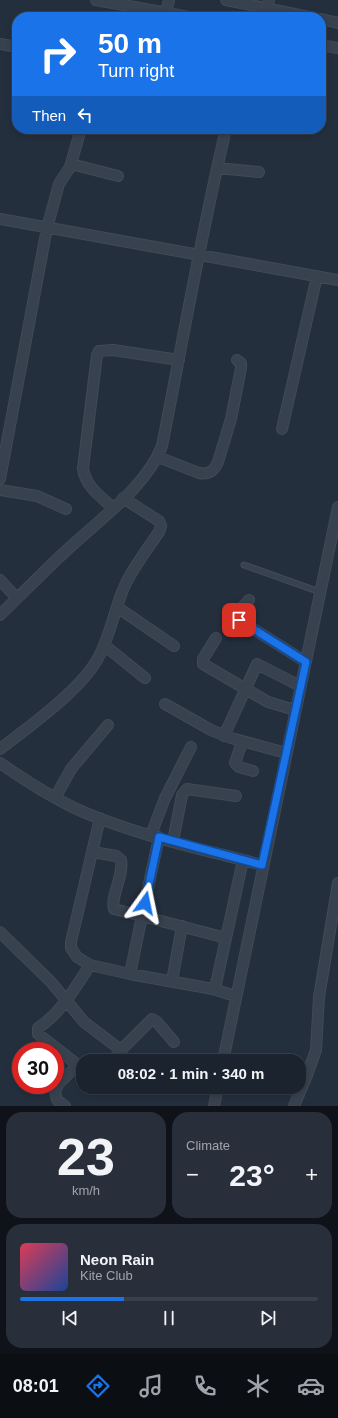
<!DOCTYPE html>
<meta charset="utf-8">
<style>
body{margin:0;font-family:Arial,sans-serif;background:#282f3a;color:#f1f3f6;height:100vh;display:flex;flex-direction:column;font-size:15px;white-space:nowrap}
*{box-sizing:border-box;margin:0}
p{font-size:13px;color:#a0a4aa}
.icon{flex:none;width:22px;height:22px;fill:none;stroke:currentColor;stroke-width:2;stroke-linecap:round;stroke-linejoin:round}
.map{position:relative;height:1106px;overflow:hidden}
.side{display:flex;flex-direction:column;gap:6px;padding:6px;background:#0f1319;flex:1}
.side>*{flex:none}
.hud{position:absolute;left:12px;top:12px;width:314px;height:122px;border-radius:16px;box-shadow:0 2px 6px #0003,0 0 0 1px #39404a;background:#1a73e8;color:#fff;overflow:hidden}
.speed{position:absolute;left:12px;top:1042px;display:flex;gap:8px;font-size:20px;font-weight:700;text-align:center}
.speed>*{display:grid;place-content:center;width:52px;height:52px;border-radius:50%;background:#1b232e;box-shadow:0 2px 6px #0003,0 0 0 1px #39404a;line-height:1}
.speed .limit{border:6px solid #d22;background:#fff;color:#111}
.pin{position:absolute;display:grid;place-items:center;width:34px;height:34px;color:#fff;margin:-17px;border-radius:8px;box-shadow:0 2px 6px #0006}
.me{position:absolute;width:44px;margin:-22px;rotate:12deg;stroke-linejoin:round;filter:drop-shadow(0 0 3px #0008)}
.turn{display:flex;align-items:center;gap:14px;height:84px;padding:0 20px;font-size:18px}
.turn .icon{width:52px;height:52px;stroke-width:2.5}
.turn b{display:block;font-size:28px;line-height:34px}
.then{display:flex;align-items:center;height:38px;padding:0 20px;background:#0003;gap:8px;font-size:15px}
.big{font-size:30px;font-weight:700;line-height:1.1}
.side .tile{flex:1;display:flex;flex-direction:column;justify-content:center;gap:6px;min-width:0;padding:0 14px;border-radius:16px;background:#282f3a}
.side .dial{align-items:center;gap:0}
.dial b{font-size:52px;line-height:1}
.song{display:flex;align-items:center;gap:12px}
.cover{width:48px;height:48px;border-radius:6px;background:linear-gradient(135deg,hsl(350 70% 55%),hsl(220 70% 35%))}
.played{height:4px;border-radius:2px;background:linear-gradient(90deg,#1a73e8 35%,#39404a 35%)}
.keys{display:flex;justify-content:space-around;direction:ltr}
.heat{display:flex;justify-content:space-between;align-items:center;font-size:22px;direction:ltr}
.side .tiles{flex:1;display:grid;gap:6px;grid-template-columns:1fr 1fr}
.tile:last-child{grid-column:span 2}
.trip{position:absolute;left:76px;top:1054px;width:230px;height:40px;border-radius:16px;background:#1b232e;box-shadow:0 2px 6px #0003,0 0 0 1px #39404a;font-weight:700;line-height:40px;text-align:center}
.menu{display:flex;height:64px;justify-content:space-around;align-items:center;background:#0b0e12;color:#a0a4aa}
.menu .icon{width:28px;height:28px}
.menu .current{color:#1a73e8}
.menu b{font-size:18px;color:#f1f3f6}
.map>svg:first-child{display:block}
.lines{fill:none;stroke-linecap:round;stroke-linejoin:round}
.lane-casing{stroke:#414a57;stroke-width:7}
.street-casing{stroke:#414a57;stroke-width:12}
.lane{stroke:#38414e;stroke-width:5}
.street{stroke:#38414e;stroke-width:10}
.route-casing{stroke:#114b97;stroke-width:10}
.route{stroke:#1a73e8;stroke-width:7}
</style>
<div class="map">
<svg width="338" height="1106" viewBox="0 0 338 1106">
<rect width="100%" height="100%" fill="#242f3e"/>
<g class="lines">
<defs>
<path id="lane" d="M244 565 320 592"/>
<path id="street" d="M96 0 189 17
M226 0 309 17
M166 12 169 0
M265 17 269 0
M321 19 338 23
M0 44 17 47
M321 45 338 48
M71 164 118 176
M217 168 259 172
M0 219 338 280
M282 429 317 276
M158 457 199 473C209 475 214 471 218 462L231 419 241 368V363L237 360
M0 479 47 228 59 184 70 167 81 129
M0 490 37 496 66 509
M113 508C100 496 85 486 83 468L97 355 99 351 113 350 179 360
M0 580 17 598
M249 600 240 610 239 620 306 662
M117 607 174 646
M0 615C23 593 45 570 68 549 99 520 146 487 162 446 183 340 201 234 226 129
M216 638 203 659V664L268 702 295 710
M104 645 145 678
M165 704 211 730 231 738 286 753
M224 736 257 664 300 686
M242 742 235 763 239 767 253 771
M0 749C29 727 79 691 97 660 111 636 114 608 126 583 135 565 148 548 159 532L161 526 159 521 123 498
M0 763C26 781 52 798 81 811 139 836 202 849 262 865
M55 798 71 769 108 725
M100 818 71 942V948L77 957 90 965 130 974 213 989 216 984 243 860
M151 835 165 798 191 747
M159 837 142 916 226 938
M173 841 182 795 187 789 236 796
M93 852 116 856 121 860C124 876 110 897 114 909L142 916 130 974
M0 932 51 982 84 1022 121 1050 152 1019 156 1021 174 1042
M172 981 182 926
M213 989 235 996
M112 1061 121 1050
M223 1061 338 507
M83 1069 38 1034V1028C61 1013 75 988 90 965
M65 1106 57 1100 55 1091 59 1083 78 1065
M214 1106 218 1087
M294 1106 306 1078 316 1050 319 997 338 883"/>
</defs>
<use href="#lane" class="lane-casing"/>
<use href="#street" class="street-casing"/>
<use href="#lane" class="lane"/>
<use href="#street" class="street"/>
</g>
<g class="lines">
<defs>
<path id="route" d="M145 903 159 837 262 865 306 662 239 620"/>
</defs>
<use href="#route" class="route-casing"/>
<use href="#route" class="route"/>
</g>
</svg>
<div class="speed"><div class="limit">30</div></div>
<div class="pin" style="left:239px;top:620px;background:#d93025"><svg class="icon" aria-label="arrive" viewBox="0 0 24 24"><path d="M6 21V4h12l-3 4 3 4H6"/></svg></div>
<svg class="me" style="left:145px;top:903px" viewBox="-20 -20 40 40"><path d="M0-17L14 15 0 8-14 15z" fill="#1a73e8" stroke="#fff" stroke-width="4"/></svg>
<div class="trip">08:02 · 1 min · 340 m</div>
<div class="hud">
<div class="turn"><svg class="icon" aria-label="right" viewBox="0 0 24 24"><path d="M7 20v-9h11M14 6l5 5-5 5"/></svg><div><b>50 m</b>Turn right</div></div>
<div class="then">Then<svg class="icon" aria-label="left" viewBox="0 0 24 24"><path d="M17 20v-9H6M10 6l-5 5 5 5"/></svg></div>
</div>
</div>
<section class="side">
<div class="tiles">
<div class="tile dial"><b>23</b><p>km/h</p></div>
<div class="tile"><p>Climate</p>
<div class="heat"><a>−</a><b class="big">23°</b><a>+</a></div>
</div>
<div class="tile">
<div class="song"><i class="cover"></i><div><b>Neon Rain</b><p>Kite Club</p></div></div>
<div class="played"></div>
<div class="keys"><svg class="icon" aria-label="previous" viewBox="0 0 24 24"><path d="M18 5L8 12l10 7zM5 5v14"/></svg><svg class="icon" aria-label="pause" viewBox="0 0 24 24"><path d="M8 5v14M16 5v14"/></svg><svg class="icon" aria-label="next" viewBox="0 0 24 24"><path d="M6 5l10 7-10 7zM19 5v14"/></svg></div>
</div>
</div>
</section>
<nav class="menu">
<b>08:01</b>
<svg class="icon current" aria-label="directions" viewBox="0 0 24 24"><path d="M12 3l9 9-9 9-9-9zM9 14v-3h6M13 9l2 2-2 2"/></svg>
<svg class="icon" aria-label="music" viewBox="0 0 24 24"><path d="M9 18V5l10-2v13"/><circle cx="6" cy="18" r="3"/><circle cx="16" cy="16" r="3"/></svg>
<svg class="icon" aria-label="phone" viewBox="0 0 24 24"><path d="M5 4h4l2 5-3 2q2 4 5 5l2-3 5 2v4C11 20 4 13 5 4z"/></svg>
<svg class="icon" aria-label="climate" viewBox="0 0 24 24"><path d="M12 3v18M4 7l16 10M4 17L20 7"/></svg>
<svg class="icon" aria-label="car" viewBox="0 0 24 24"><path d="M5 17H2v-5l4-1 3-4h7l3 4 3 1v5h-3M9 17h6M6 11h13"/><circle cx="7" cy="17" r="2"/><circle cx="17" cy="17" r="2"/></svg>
</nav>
